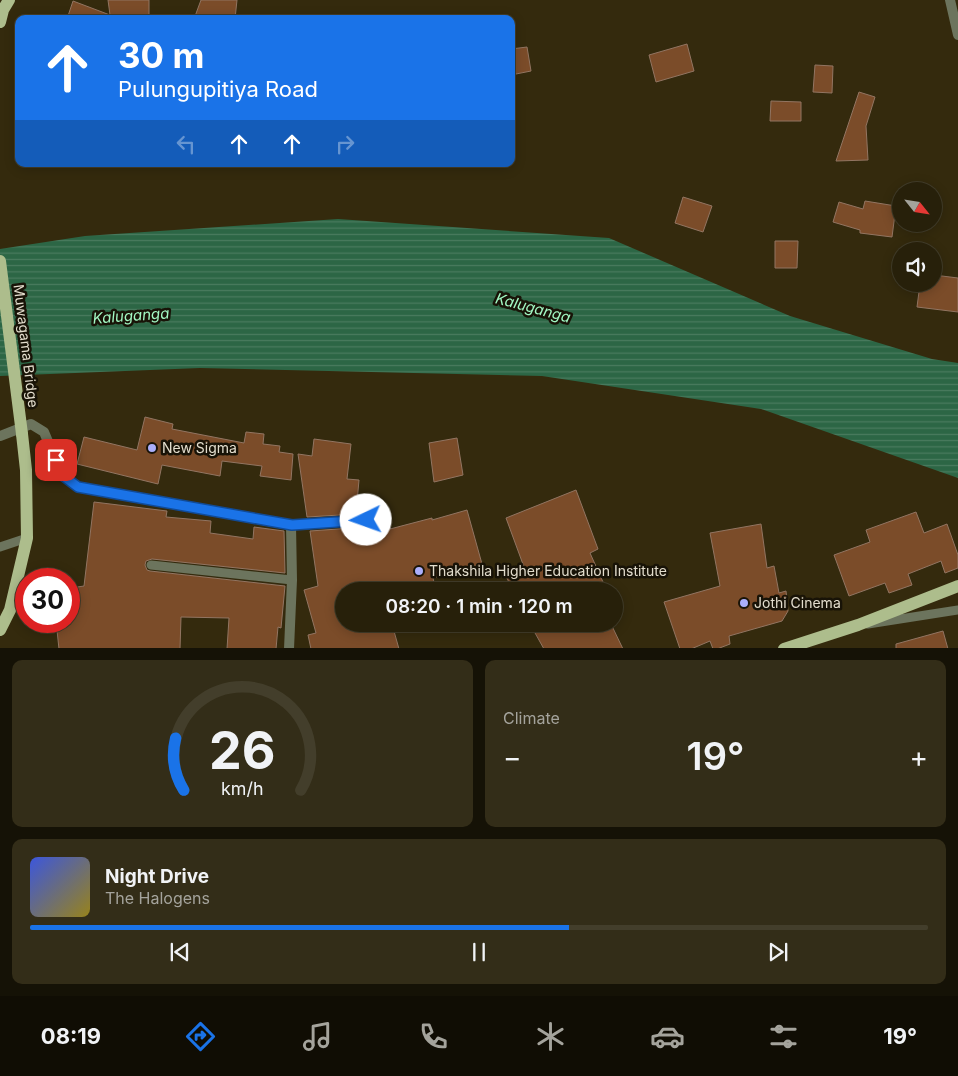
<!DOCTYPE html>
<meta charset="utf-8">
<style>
body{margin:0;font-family:Inter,sans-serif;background:#332d18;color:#f1f3f6;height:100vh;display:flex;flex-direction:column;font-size:19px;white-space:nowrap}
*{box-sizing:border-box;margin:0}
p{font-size:16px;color:#a4a39c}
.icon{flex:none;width:28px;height:28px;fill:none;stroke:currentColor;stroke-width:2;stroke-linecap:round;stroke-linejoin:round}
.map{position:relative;height:648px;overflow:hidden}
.sheet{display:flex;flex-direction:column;gap:12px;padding:12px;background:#151206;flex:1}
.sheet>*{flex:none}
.banner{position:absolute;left:15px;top:15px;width:500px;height:152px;border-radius:10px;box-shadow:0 2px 12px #0003,0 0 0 1px #433e2b;background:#1a73e8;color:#fff;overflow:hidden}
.needle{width:32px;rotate:120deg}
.buttons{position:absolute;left:892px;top:182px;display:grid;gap:10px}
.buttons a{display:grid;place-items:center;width:50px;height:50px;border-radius:50%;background:#27200a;box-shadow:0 2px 12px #0003,0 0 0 1px #433e2b;font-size:25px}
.speed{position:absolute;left:15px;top:568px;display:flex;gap:10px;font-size:25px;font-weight:700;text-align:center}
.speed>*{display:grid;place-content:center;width:65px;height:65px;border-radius:50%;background:#27200a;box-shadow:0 2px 12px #0003,0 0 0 1px #433e2b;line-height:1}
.speed .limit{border:8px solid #d22;background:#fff;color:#111}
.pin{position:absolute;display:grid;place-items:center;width:42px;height:42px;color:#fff;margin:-21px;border-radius:10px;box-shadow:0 2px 8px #0006}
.me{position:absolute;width:55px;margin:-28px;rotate:267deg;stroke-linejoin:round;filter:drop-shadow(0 0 4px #0008)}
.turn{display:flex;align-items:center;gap:18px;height:105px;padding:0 20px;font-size:22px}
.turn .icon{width:65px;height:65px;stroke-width:2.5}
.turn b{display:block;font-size:35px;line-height:42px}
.lanes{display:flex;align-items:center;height:48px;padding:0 20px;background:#0003;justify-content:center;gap:25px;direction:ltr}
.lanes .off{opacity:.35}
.big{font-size:38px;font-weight:600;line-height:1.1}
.sheet .widget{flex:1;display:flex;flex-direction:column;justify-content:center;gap:8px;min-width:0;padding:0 18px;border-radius:10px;background:#332d18}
.sheet .dial{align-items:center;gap:0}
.dial svg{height:130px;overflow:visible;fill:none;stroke:#433e2b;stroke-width:7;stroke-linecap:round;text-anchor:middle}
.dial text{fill:#f1f3f6;stroke:none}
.song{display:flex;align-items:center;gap:15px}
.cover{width:60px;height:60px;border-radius:8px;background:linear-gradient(135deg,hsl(230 70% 55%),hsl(50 70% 35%))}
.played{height:5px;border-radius:2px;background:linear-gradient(90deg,#1a73e8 60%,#433e2b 60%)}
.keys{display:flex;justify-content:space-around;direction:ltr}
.heat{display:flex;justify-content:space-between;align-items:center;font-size:28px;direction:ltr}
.sheet .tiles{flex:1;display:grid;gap:12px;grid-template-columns:1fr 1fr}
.widget:last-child{grid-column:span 2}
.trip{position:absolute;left:335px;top:582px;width:288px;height:50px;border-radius:25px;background:#27200a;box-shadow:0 2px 12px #0003,0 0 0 1px #433e2b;font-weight:600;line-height:50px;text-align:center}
.menu{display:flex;height:80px;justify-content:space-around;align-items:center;background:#100d04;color:#a4a39c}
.menu .icon{width:35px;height:35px}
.menu .on{color:#1a73e8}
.menu b{font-size:22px;color:#f1f3f6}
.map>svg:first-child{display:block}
.water{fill:url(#water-rules)}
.building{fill:#7b4c29;stroke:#927562}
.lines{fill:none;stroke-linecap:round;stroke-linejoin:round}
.service{stroke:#6c745d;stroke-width:9}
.minor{stroke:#6c745d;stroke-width:10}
.primary{stroke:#adbd8c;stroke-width:12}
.primary-bridge{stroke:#adbd8c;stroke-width:12}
.route-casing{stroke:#114b97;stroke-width:12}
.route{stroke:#1a73e8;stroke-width:9}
.poi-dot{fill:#abaffb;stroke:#181307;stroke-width:2}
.labels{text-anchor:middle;stroke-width:5;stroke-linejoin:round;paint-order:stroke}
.street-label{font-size:14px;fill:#e3ddcd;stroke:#181307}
.poi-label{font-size:14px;fill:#e3ddcd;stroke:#181307;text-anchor:start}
.water-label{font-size:15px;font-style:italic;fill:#a3f9c4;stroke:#181307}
</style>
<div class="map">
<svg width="958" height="649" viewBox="0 0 958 649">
<defs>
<pattern id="water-rules" width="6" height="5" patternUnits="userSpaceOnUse" patternTransform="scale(1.25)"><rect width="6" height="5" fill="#2c6645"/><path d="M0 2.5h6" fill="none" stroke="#4a7b5f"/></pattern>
</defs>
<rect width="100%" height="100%" fill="#342a0d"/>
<path class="water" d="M338 219 609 238 790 316 932 359 958 363V478L761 409 542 376 200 368 0 376V249L85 236Z"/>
<path class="building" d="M108 0H149V19H67L73 1 110 15Z
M201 0H237L235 19H194Z
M687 44 694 71 656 82 649 55Z
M527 47 531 71 511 75V49Z
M815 65 833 66 832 93 813 92Z
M859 92 875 97 866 126 868 160 836 161Z
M771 101 801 102V121H770Z
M683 197 712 206 703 232 675 223Z
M865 201 896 206 892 237 860 233V230L833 222 839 202 863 209Z
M775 241H798L797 268H775Z
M934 275 958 278V312L917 307 920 284H934Z
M145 417 173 424 172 429 244 443 246 432 264 434 263 444 280 446 279 452 293 454 291 480 260 476 262 466 222 461 220 476 162 465 158 484 77 464 84 437 137 450Z
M457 438 463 475 434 482 429 443Z
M314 439 351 444 347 479 359 480 356 514 307 517 298 454 312 456Z
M576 490 598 549 590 553 607 591H513L506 576 524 567 506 518Z
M94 502 167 511 166 517 211 521 210 533 253 539 254 527 284 531 285 573 152 559 146 561 145 565 147 570 150 571 285 586 281 628 278 627 276 649H227L229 618 181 617 180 649H59L56 621H69V599H72L71 588 84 586Z
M467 510 482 564 433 578 436 591H344V624H392L399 649H311L308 635 316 633 304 590 318 586 310 531 366 527 372 523 388 519 390 529 432 518V520Z
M916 512 924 533 947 524 958 555V568L945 573 941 561 908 574 912 585 889 593 885 583 849 596 834 555 870 542 866 530Z
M761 524 767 568 774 566 779 593 786 591 788 611 782 621 729 636 730 644 717 649H713L710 641 691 649H680L664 602 720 586 710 533Z
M530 624H611L623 649H544Z
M943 631 948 649H896V644Z"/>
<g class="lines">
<path class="service" d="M0 547 27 538
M151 565 292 580
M868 624 958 610"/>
<path class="minor" d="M950 0 958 35
M0 436 31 424 44 432 62 475 78 487 291 525 292 580 289 649
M291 525 366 520"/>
<path class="primary" d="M0 22 3 10 9 0
M0 630 10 610 27 538 26 470 22 434
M784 649 858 625 958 586"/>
<path class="primary-bridge" d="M0 261 22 434"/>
</g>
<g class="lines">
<defs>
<path id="route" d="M56 460 62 475 78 487 292 525 366 520"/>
</defs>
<use href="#route" class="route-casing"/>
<use href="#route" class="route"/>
</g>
<g class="poi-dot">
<circle cx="152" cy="448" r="5"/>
<circle cx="419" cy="571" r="5"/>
<circle cx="744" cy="603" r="5"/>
</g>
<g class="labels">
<g class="street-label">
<text transform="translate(26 346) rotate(83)" y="5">Muwagama Bridge</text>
</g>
<g class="poi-label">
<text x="162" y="453">New Sigma</text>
<text x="429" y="576">Thakshila Higher Education Institute</text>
<text x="754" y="608">Jothi Cinema</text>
</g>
<g class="water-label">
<text transform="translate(533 308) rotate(15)" y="5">Kaluganga</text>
<text transform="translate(131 316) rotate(-4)" y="5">Kaluganga</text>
</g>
</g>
</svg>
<div class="buttons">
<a><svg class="needle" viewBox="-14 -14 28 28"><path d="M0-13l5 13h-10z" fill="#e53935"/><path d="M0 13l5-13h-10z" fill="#a4a39c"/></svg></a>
<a><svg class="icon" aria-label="sound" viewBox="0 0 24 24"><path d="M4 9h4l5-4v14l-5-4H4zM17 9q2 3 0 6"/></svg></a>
</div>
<div class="speed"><div class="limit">30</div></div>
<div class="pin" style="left:56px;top:460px;background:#d93025"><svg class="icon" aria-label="arrive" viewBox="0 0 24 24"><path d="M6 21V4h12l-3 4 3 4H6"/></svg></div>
<svg class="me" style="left:366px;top:520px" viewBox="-20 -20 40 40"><circle r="19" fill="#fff"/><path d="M0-13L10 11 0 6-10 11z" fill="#1a73e8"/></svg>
<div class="trip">08:20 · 1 min · 120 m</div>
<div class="banner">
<div class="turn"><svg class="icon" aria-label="ahead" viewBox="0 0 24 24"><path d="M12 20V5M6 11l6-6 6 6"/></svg><div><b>30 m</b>Pulungupitiya Road</div></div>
<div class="lanes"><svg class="icon off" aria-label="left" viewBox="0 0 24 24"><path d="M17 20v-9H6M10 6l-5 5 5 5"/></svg><svg class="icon" aria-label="ahead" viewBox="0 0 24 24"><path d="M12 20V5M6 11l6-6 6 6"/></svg><svg class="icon" aria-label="ahead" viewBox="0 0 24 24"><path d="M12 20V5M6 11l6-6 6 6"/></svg><svg class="icon off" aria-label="right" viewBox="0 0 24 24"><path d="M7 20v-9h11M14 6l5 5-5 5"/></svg></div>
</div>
</div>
<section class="sheet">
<div class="tiles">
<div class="widget dial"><svg viewBox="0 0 100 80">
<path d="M14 69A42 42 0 1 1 86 69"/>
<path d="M14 69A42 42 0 0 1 9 37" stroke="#1a73e8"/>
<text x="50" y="56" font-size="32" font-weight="700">26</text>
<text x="50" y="72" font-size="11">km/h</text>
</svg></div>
<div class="widget"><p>Climate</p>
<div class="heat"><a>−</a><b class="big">19°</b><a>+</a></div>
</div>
<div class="widget">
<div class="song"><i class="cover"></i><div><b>Night Drive</b><p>The Halogens</p></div></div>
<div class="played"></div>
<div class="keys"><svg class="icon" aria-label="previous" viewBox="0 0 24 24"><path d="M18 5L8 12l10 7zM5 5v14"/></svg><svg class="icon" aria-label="pause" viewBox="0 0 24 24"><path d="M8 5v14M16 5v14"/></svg><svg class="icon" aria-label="next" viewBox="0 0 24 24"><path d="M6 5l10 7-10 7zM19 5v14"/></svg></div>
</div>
</div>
</section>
<nav class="menu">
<b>08:19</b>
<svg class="icon on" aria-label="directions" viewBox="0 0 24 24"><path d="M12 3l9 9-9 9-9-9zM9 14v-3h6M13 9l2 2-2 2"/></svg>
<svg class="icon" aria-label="music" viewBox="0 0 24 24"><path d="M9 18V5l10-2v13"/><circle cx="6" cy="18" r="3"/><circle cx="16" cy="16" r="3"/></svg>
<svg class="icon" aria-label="phone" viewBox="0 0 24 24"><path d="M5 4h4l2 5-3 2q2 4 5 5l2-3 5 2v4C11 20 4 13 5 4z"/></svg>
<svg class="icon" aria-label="climate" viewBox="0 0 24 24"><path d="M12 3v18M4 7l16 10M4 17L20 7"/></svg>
<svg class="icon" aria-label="car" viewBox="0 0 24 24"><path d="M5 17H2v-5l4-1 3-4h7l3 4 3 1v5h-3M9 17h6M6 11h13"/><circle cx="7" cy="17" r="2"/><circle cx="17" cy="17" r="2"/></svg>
<svg class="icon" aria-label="filters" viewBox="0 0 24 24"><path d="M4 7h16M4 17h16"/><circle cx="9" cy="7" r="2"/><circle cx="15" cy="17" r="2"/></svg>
<b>19°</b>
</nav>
